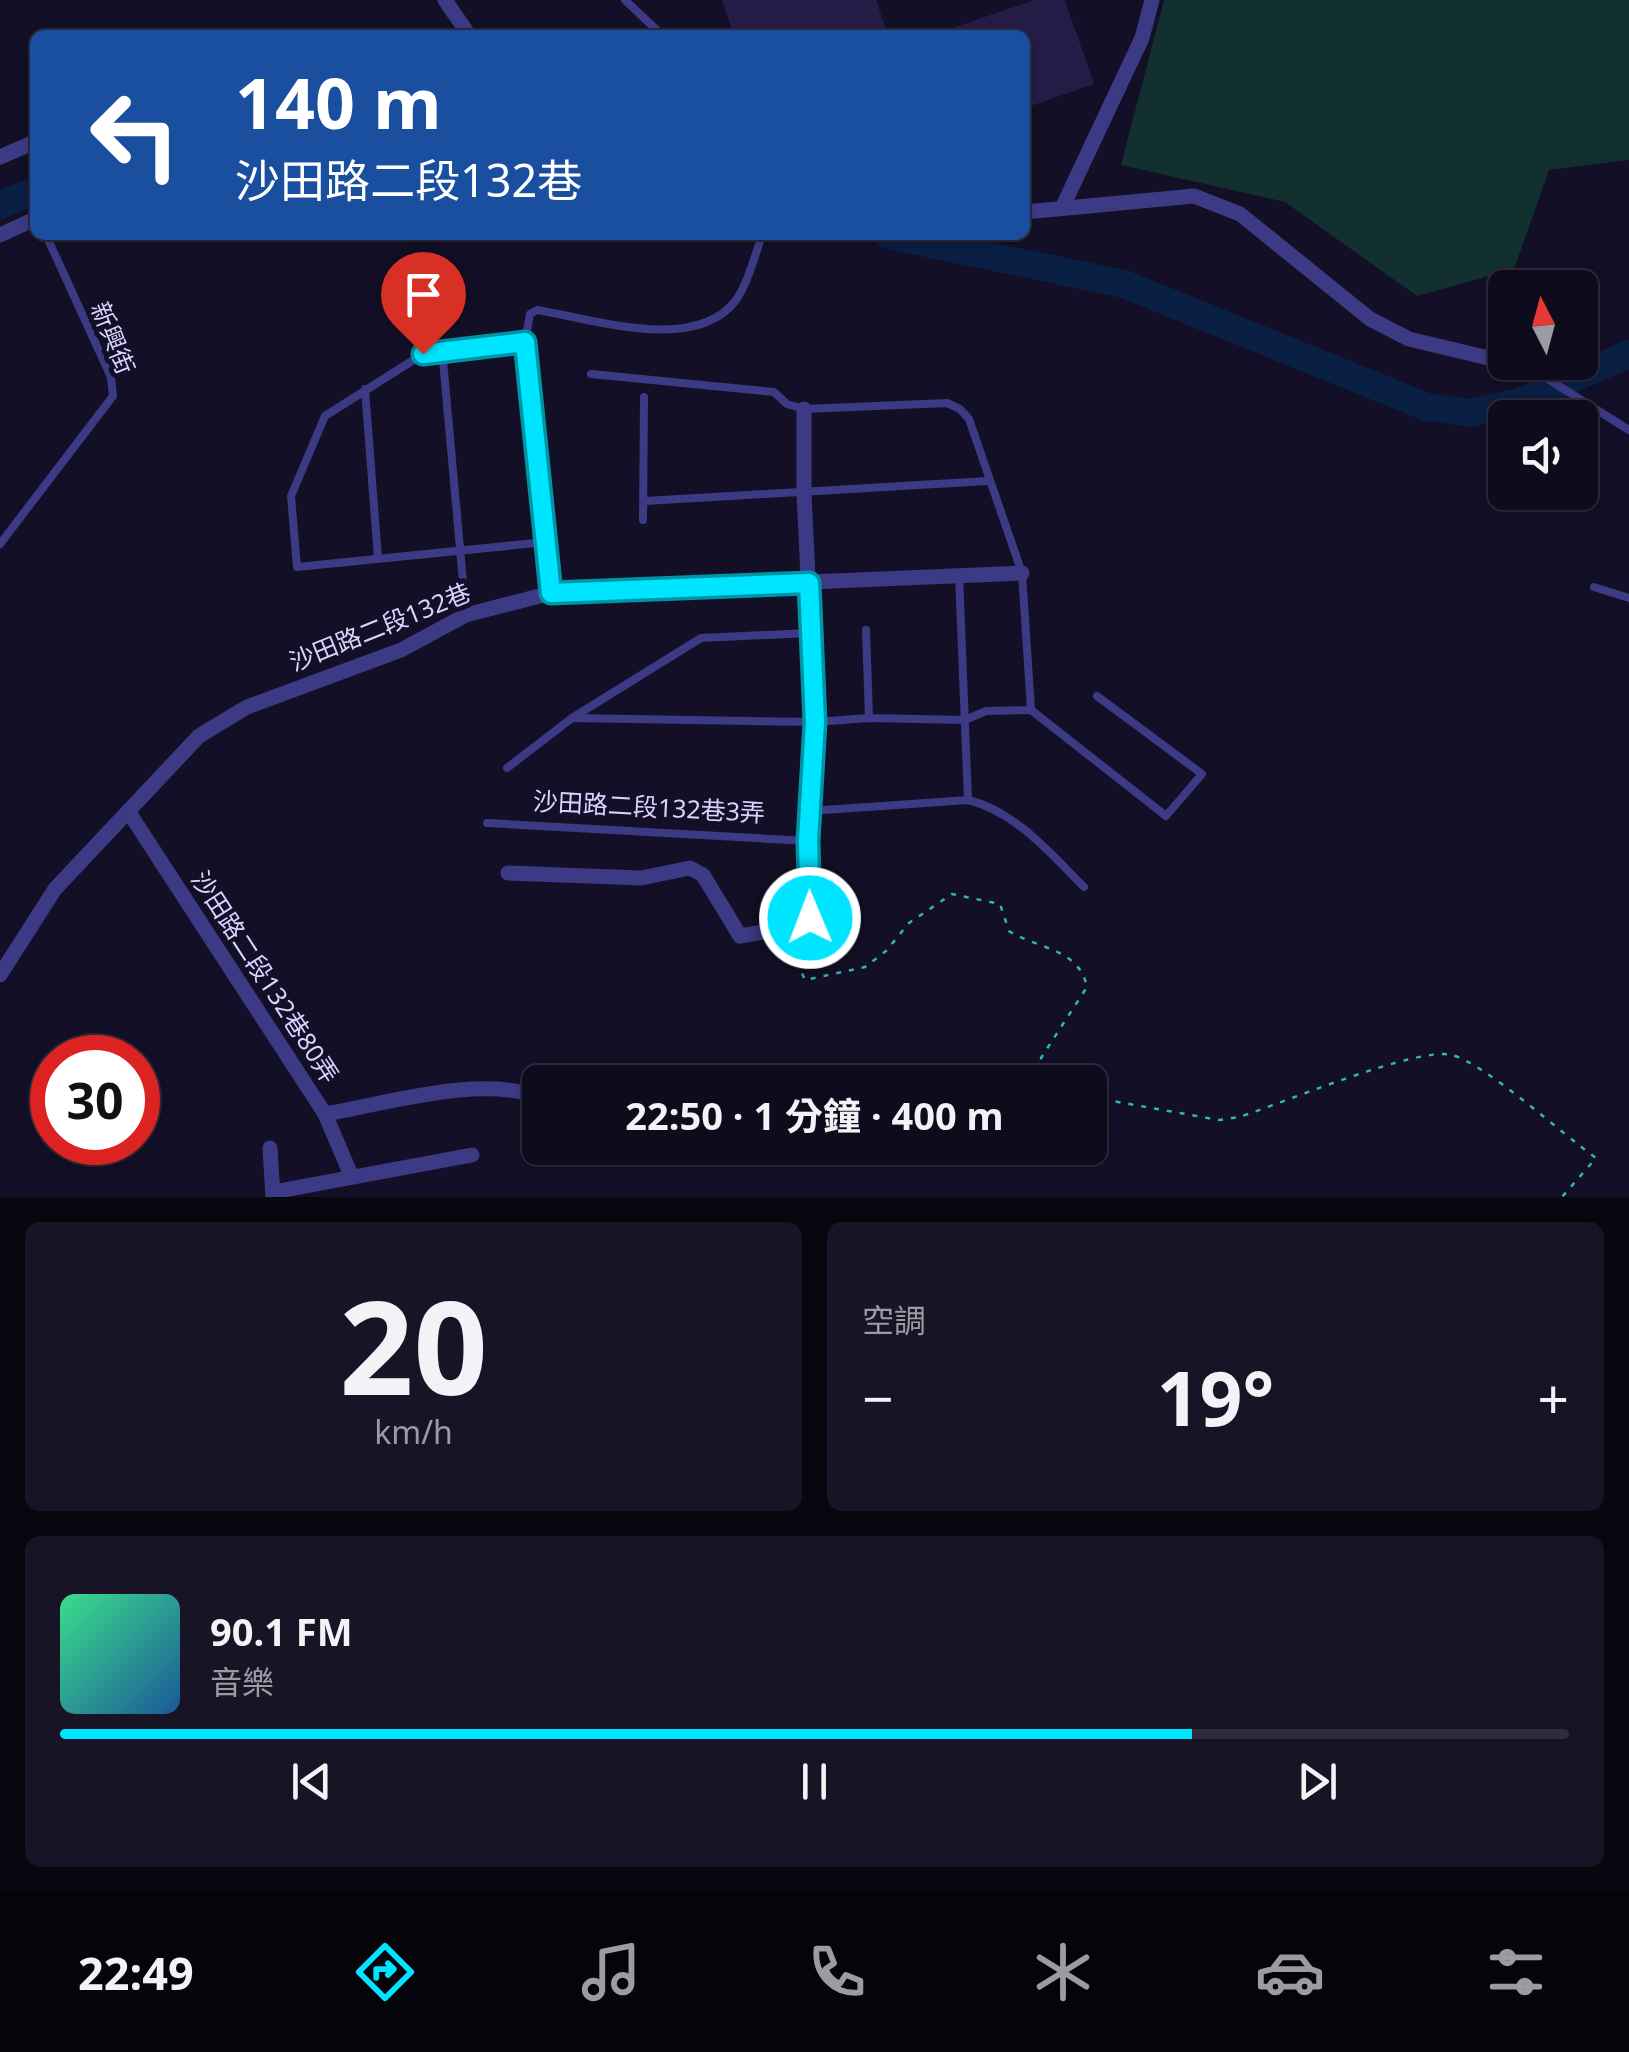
<!DOCTYPE html>
<html lang="zh-TW">
<meta charset="utf-8">
<style>
body{margin:0;font-family:"Noto Sans","Noto Sans TC",sans-serif;background:#171425;color:#f1f3f6;height:100vh;display:flex;flex-direction:column;font-size:38px;white-space:nowrap}
*{box-sizing:border-box;margin:0}
p{font-size:32px;color:#9b9ba3}
.icon{flex:none;width:55px;height:55px;fill:none;stroke:currentColor;stroke-width:2;stroke-linecap:round;stroke-linejoin:round}
.map{position:relative;height:1197px;overflow:hidden}
.sheet{display:flex;flex-direction:column;gap:25px;padding:25px;background:#08060f;flex:1}
.sheet>*{flex:none}
.hud{position:absolute;left:30px;top:30px;width:1000px;height:210px;border-radius:15px;box-shadow:0 2px 8px #0004,0 0 0 2px #2e2b3b;background:#1a4fa0;color:#fff;overflow:hidden}
.needle{width:65px;rotate:354deg}
.buttons{position:absolute;left:1488px;top:270px;display:grid;gap:20px}
.buttons a{display:grid;place-items:center;width:110px;height:110px;border-radius:15px;background:#0e0b1c;box-shadow:0 2px 8px #0004,0 0 0 2px #2e2b3b;font-size:50px}
.speed{position:absolute;left:30px;top:1035px;display:flex;gap:20px;font-size:50px;font-weight:700;text-align:center}
.speed>*{display:grid;place-content:center;width:130px;height:130px;border-radius:50%;background:#0e0b1c;box-shadow:0 2px 8px #0004,0 0 0 2px #2e2b3b;line-height:1}
.speed .limit{border:15px solid #d22;background:#fff;color:#111}
.pin{position:absolute;display:grid;place-items:center;width:85px;height:85px;color:#fff;margin:-102px -42px;border-radius:50% 50% 50% 0;rotate:-45deg;box-shadow:0 0 10px #0007}
.pin .icon{rotate:45deg}
.me{position:absolute;width:110px;margin:-55px;rotate:359deg;stroke-linejoin:round;filter:drop-shadow(0 0 8px #0008)}
.turn{display:flex;align-items:center;gap:35px;height:210px;padding:0 40px;font-size:45px}
.turn .icon{width:130px;height:130px;stroke-width:2.5}
.turn b{display:block;font-size:70px;line-height:85px}
.big{font-size:75px;font-weight:700;line-height:1.1}
.sheet .tile{flex:1;display:flex;flex-direction:column;justify-content:center;gap:15px;min-width:0;padding:0 35px;border-radius:15px;background:#171425}
.sheet .dial{align-items:center;gap:0}
.dial b{font-size:130px;line-height:1}
.song{display:flex;align-items:center;gap:30px}
.cover{width:120px;height:120px;border-radius:15px;background:linear-gradient(135deg,hsl(150 70% 55%),hsl(210 70% 35%))}
.played{height:10px;border-radius:5px;background:linear-gradient(90deg,#00e5ff 75%,#2e2b3b 75%)}
.keys{display:flex;justify-content:space-around;direction:ltr}
.heat{display:flex;justify-content:space-between;align-items:center;font-size:55px;direction:ltr}
.sheet .tiles{flex:1;display:grid;gap:25px;grid-template-columns:1fr 1fr}
.tile:last-child{grid-column:span 2}
.trip{position:absolute;left:522px;top:1065px;width:585px;height:100px;border-radius:15px;background:#0e0b1c;box-shadow:0 2px 8px #0004,0 0 0 2px #2e2b3b;font-weight:700;line-height:100px;text-align:center}
.dock{display:flex;height:160px;justify-content:space-around;align-items:center;background:#06040b;color:#9b9ba3}
.dock .icon{width:70px;height:70px}
.dock .selected{color:#00e5ff}
.dock b{font-size:45px;color:#f1f3f6}
.map>svg:first-child{display:block}
.green{fill:#12302f}
.lines{fill:none;stroke-linecap:round;stroke-linejoin:round}
.river{stroke:#0a1f44;stroke-width:28}
.building{fill:#241b47}
.path{stroke:#2fb8b0;stroke-width:2.5;stroke-dasharray:5 8;stroke-linecap:butt}
.service{stroke:#3d3a85;stroke-width:8}
.minor{stroke:#3d3a85;stroke-width:15}
.route-casing{stroke:#0095a6;stroke-width:25}
.route{stroke:#00e5ff;stroke-width:18}
.labels{text-anchor:middle;stroke-width:10;stroke-linejoin:round;paint-order:stroke}
.street-label{font-size:25px;fill:#d9d4ff;stroke:#130f26}
</style>
<div class="map">
<svg width="1629" height="1197" viewBox="0 0 1629 1197">
<rect width="100%" height="100%" fill="#130f26"/>
<path class="green" d="M1164 0H1629V160L1549 170 1514 269 1417 296 1285 202 1121 165Z"/>
<g class="lines">
<path class="river" d="M0 205 35 191
M888 235 1124 284 1427 407 1471 413 1519 402 1629 354"/>
</g>
<path class="building" d="M722 0H876L888 35H734Z
M1034 0H1065L1094 84 1025 108V35L935 34Z"/>
<g class="lines">
<path class="path" d="M776 946 797 962 805 980 865 967 886 951 909 923 952 894 1000 904 1009 931C1037 949 1079 948 1087 987L1041 1058 1044 1079 1049 1082
M1090 1097 1219 1120 1239 1117C1281 1104 1417 1046 1452 1055 1487 1065 1562 1134 1596 1158L1562 1197"/>
<path class="service" d="M625 0 662 35
M525 342 423 354 325 416 291 496 297 567 546 542
M442 349 466 615
M1532 369 1629 430
M591 374 774 392 787 404 804 409 947 403 960 409 969 419 1022 573 1031 710 1166 816 1202 774 1097 696
M365 389 378 558
M645 501 987 481
M643 520 644 397
M0 544 113 396 111 377 46 235
M959 575 968 800
M1594 587 1629 598
M551 593 525 342 530 314 537 310C593 319 696 354 736 300 748 283 755 255 762 235
M866 630 869 718
M572 718 815 722 869 718 965 720 986 711 1031 710
M507 768 572 718 701 638 809 633
M810 811 968 800C1015 811 1051 854 1084 887
M487 823 807 841"/>
<path class="minor" d="M445 0 469 35
M0 157 35 142
M1063 206 1142 38 1152 0
M1025 212 1194 196 1240 214 1370 319 1409 339 1505 362
M0 235 35 219
M1506 362 1532 369
M128 811 325 1114 351 1175
M508 873 641 878 690 868 703 875 740 936 780 929 809 918 807 841 815 722 804 494V409
M0 975 55 889 199 736 247 707 401 650 466 615 551 593 1022 573
M325 1114C389 1103 478 1075 540 1097
M270 1148 273 1197
M273 1192 472 1155"/>
</g>
<g class="lines">
<defs>
<path id="route" d="M423 354 525 342 551 593 809 583 815 722 808 841 810 918"/>
</defs>
<use href="#route" class="route-casing"/>
<use href="#route" class="route"/>
</g>
<g class="labels">
<g class="street-label">
<text transform="translate(113 338) rotate(68)" y="9">新興街</text>
<text transform="translate(380 627) rotate(-22)" y="9">沙田路二段132巷</text>
<text transform="translate(649 807) rotate(3)" y="9">沙田路二段132巷3弄</text>
<text transform="translate(265 977) rotate(57)" y="9">沙田路二段132巷80弄</text>
</g>
</g>
</svg>
<div class="buttons">
<a><svg class="needle" viewBox="-14 -14 28 28"><path d="M0-13l5 13h-10z" fill="#e53935"/><path d="M0 13l5-13h-10z" fill="#9b9ba3"/></svg></a>
<a><svg class="icon" aria-label="sound" viewBox="0 0 24 24"><path d="M4 9h4l5-4v14l-5-4H4zM17 9q2 3 0 6"/></svg></a>
</div>
<div class="speed"><div class="limit">30</div></div>
<div class="pin" style="left:423px;top:354px;background:#d93025"><svg class="icon" aria-label="arrive" viewBox="0 0 24 24"><path d="M6 21V4h12l-3 4 3 4H6"/></svg></div>
<svg class="me" style="left:810px;top:918px" viewBox="-20 -20 40 40"><circle r="17" fill="#00e5ff" stroke="#fff" stroke-width="3"/><path d="M0-11L8 9 0 5-8 9z" fill="#fff"/></svg>
<div class="trip">22:50 · 1 分鐘 · 400 m</div>
<div class="hud">
<div class="turn"><svg class="icon" aria-label="left" viewBox="0 0 24 24"><path d="M17 20v-9H6M10 6l-5 5 5 5"/></svg><div><b>140 m</b>沙田路二段132巷</div></div>
</div>
</div>
<section class="sheet">
<div class="tiles">
<div class="tile dial"><b>20</b><p>km/h</p></div>
<div class="tile"><p>空調</p>
<div class="heat"><a>−</a><b class="big">19°</b><a>+</a></div>
</div>
<div class="tile">
<div class="song"><i class="cover"></i><div><b>90.1 FM</b><p>音樂</p></div></div>
<div class="played"></div>
<div class="keys"><svg class="icon" aria-label="previous" viewBox="0 0 24 24"><path d="M18 5L8 12l10 7zM5 5v14"/></svg><svg class="icon" aria-label="pause" viewBox="0 0 24 24"><path d="M8 5v14M16 5v14"/></svg><svg class="icon" aria-label="next" viewBox="0 0 24 24"><path d="M6 5l10 7-10 7zM19 5v14"/></svg></div>
</div>
</div>
</section>
<nav class="dock">
<b>22:49</b>
<svg class="icon selected" aria-label="directions" viewBox="0 0 24 24"><path d="M12 3l9 9-9 9-9-9zM9 14v-3h6M13 9l2 2-2 2"/></svg>
<svg class="icon" aria-label="music" viewBox="0 0 24 24"><path d="M9 18V5l10-2v13"/><circle cx="6" cy="18" r="3"/><circle cx="16" cy="16" r="3"/></svg>
<svg class="icon" aria-label="phone" viewBox="0 0 24 24"><path d="M5 4h4l2 5-3 2q2 4 5 5l2-3 5 2v4C11 20 4 13 5 4z"/></svg>
<svg class="icon" aria-label="climate" viewBox="0 0 24 24"><path d="M12 3v18M4 7l16 10M4 17L20 7"/></svg>
<svg class="icon" aria-label="car" viewBox="0 0 24 24"><path d="M5 17H2v-5l4-1 3-4h7l3 4 3 1v5h-3M9 17h6M6 11h13"/><circle cx="7" cy="17" r="2"/><circle cx="17" cy="17" r="2"/></svg>
<svg class="icon" aria-label="filters" viewBox="0 0 24 24"><path d="M4 7h16M4 17h16"/><circle cx="9" cy="7" r="2"/><circle cx="15" cy="17" r="2"/></svg>
</nav>
